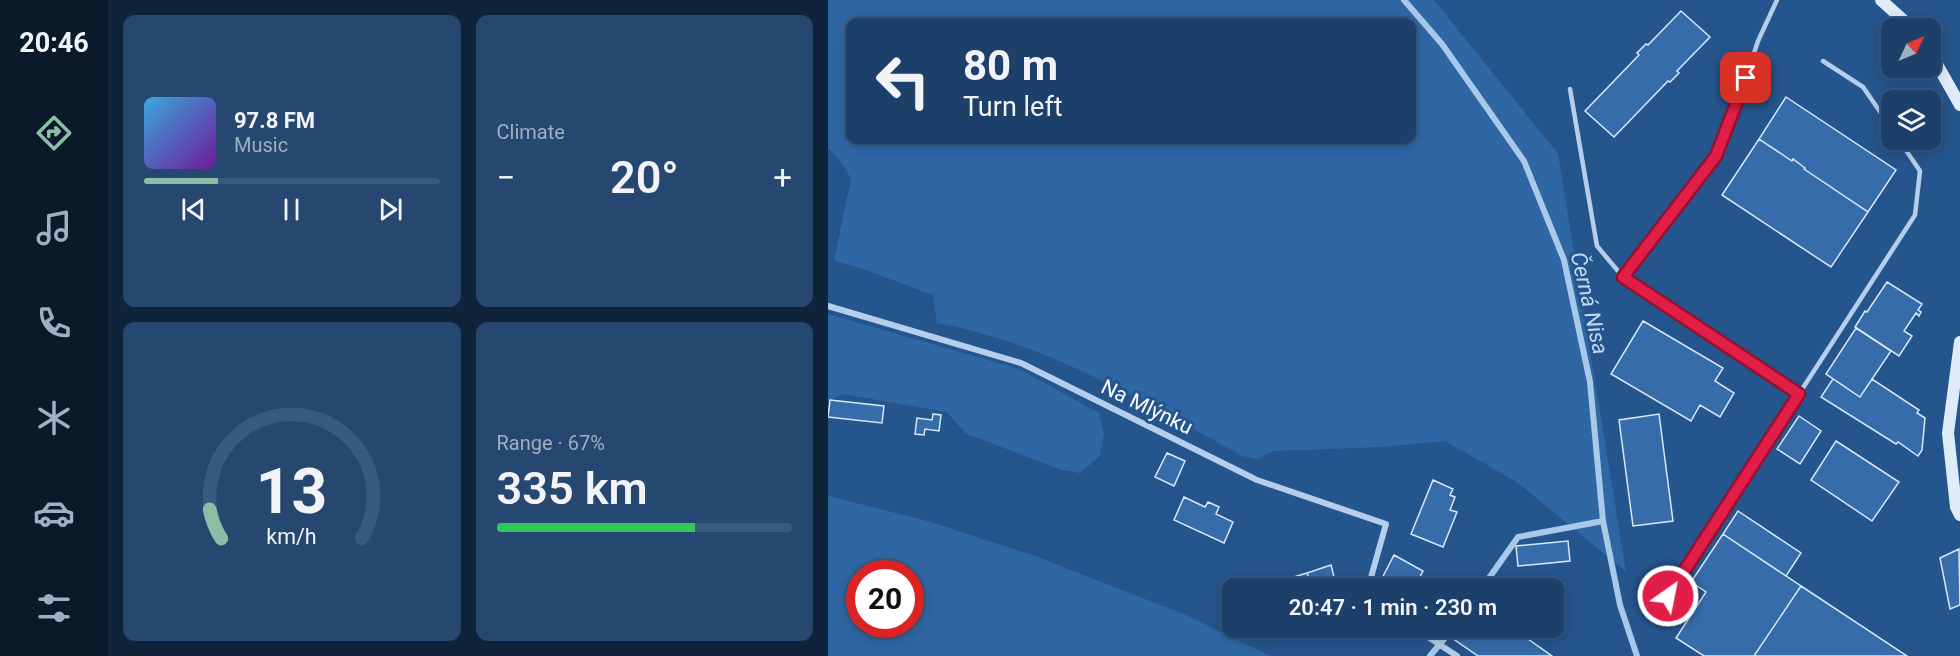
<!DOCTYPE html>
<meta charset="utf-8">
<style>
body{margin:0;font-family:Roboto,sans-serif;background:#254770;color:#f1f3f6;height:100vh;display:flex;flex-direction:column;font-size:22px;white-space:nowrap}
*{box-sizing:border-box;margin:0}
p{font-size:20px;color:#a0afc1}
.icon{flex:none;width:33px;height:33px;fill:none;stroke:currentColor;stroke-width:2;stroke-linecap:round;stroke-linejoin:round}
.map{position:relative;flex:1;overflow:hidden}
.side{display:flex;flex-direction:column;gap:15px;padding:15px;background:#0f233a;width:720px}
.side>*{flex:none}
.hud{position:absolute;left:18px;top:18px;width:570px;height:126px;border-radius:12px;box-shadow:0 3px 15px #0003,0 0 0 2px #3a597e;background:#1c406a;color:#f1f3f6;overflow:hidden}
.needle{width:39px;rotate:46deg}
.tools{position:absolute;left:1053px;top:18px;display:grid;gap:12px}
.tools a{display:grid;place-items:center;width:60px;height:60px;border-radius:12px;background:#1c406a;box-shadow:0 3px 15px #0003,0 0 0 2px #3a597e;font-size:30px}
.speed{position:absolute;left:18px;top:560px;display:flex;gap:12px;font-size:30px;font-weight:700;text-align:center}
.speed>*{display:grid;place-content:center;width:78px;height:78px;border-radius:50%;background:#1c406a;box-shadow:0 3px 15px #0003,0 0 0 2px #3a597e;line-height:1}
.speed .limit{border:9px solid #d22;background:#fff;color:#111}
.pin{position:absolute;display:grid;place-items:center;width:51px;height:51px;color:#fff;margin:-26px;border-radius:12px;box-shadow:0 3px 9px #0006}
.me{position:absolute;width:66px;margin:-33px;rotate:33deg;stroke-linejoin:round;filter:drop-shadow(0 0 4px #0008)}
.turn{display:flex;align-items:center;gap:21px;height:126px;padding:0 18px;font-size:27px}
.turn .icon{width:78px;height:78px;stroke-width:2.5}
.turn b{display:block;font-size:42px;line-height:51px}
.big{font-size:45px;font-weight:600;line-height:1.1}
.side .card{flex:1;display:flex;flex-direction:column;justify-content:center;gap:9px;min-width:0;padding:0 21px;border-radius:12px;background:#254770}
.side .dial{align-items:center;gap:0}
.dial svg{height:156px;overflow:visible;fill:none;stroke:#3a597e;stroke-width:7;stroke-linecap:round;text-anchor:middle}
.dial text{fill:#f1f3f6;stroke:none}
.song{display:flex;align-items:center;gap:18px}
.cover{width:72px;height:72px;border-radius:9px;background:linear-gradient(135deg,hsl(200 70% 55%),hsl(280 70% 35%))}
.played{height:6px;border-radius:3px;background:linear-gradient(90deg,#8abfa5 25%,#3a597e 25%)}
.keys{display:flex;justify-content:space-around;direction:ltr}
.heat{display:flex;justify-content:space-between;align-items:center;font-size:33px;direction:ltr}
.charge{height:9px;border-radius:4px;background:linear-gradient(90deg,#34c759 67%,#3a597e 0)}
.side .tiles{flex:1;display:grid;gap:15px;grid-template-columns:repeat(2,1fr)}
.trip{position:absolute;left:394px;top:578px;width:342px;height:60px;border-radius:12px;background:#1c406a;box-shadow:0 3px 15px #0003,0 0 0 2px #3a597e;font-weight:600;line-height:60px;text-align:center}
main{display:flex;flex:1;min-height:0}
.dock{display:flex;flex-direction:column;width:108px;justify-content:space-around;align-items:center;background:#0b1a2a;color:#a0afc1}
.dock .icon{width:42px;height:42px}
.dock .on{color:#8abfa5}
.dock b{font-size:27px;color:#f1f3f6}
.map>svg:first-child{display:block}
.green{fill:#2f67a5;fill-rule:evenodd}
.lines{fill:none;stroke-linecap:round;stroke-linejoin:round}
.stream{stroke:#a9c9eb;stroke-width:6}
.building{fill:#366caa;stroke:#d9e8f8;stroke-width:1.5}
.lane{stroke:#b5ceeb;stroke-width:4.5}
.street{stroke:#b5ceeb;stroke-width:6}
.secondary{stroke:#e0ebf9;stroke-width:12}
.route-casing{stroke:#92132f;stroke-width:15}
.route{stroke:#e11d48;stroke-width:10}
.labels{text-anchor:middle;stroke-width:6;stroke-linejoin:round;paint-order:stroke}
.street-label{font-size:21px;fill:#fff;stroke:#25558d}
.water-label{font-size:22px;font-style:italic;fill:#c1d8f2;stroke:#25558d}
</style>
<main>
<nav class="dock">
<b>20:46</b>
<svg class="icon on" aria-label="directions" viewBox="0 0 24 24"><path d="M12 3l9 9-9 9-9-9zM9 14v-3h6M13 9l2 2-2 2"/></svg>
<svg class="icon" aria-label="music" viewBox="0 0 24 24"><path d="M9 18V5l10-2v13"/><circle cx="6" cy="18" r="3"/><circle cx="16" cy="16" r="3"/></svg>
<svg class="icon" aria-label="phone" viewBox="0 0 24 24"><path d="M5 4h4l2 5-3 2q2 4 5 5l2-3 5 2v4C11 20 4 13 5 4z"/></svg>
<svg class="icon" aria-label="climate" viewBox="0 0 24 24"><path d="M12 3v18M4 7l16 10M4 17L20 7"/></svg>
<svg class="icon" aria-label="car" viewBox="0 0 24 24"><path d="M5 17H2v-5l4-1 3-4h7l3 4 3 1v5h-3M9 17h6M6 11h13"/><circle cx="7" cy="17" r="2"/><circle cx="17" cy="17" r="2"/></svg>
<svg class="icon" aria-label="filters" viewBox="0 0 24 24"><path d="M4 7h16M4 17h16"/><circle cx="9" cy="7" r="2"/><circle cx="15" cy="17" r="2"/></svg>
</nav>
<section class="side">
<div class="tiles">
<div class="card">
<div class="song"><i class="cover"></i><div><b>97.8 FM</b><p>Music</p></div></div>
<div class="played"></div>
<div class="keys"><svg class="icon" aria-label="previous" viewBox="0 0 24 24"><path d="M18 5L8 12l10 7zM5 5v14"/></svg><svg class="icon" aria-label="pause" viewBox="0 0 24 24"><path d="M8 5v14M16 5v14"/></svg><svg class="icon" aria-label="next" viewBox="0 0 24 24"><path d="M6 5l10 7-10 7zM19 5v14"/></svg></div>
</div>
<div class="card"><p>Climate</p>
<div class="heat"><a>−</a><b class="big">20°</b><a>+</a></div>
</div>
<div class="card dial"><svg viewBox="0 0 100 80">
<path d="M14 69A42 42 0 1 1 86 69"/>
<path d="M14 69A42 42 0 0 1 8 54" stroke="#8abfa5"/>
<text x="50" y="56" font-size="32" font-weight="700">13</text>
<text x="50" y="72" font-size="11">km/h</text>
</svg></div>
<div class="card"><p>Range · 67%</p><b class="big">335 km</b><div class="charge"></div></div>
</div>
</section>
<div class="map">
<svg width="1132" height="656" viewBox="0 0 1132 656">
<rect width="100%" height="100%" fill="#25558d"/>
<path class="green" d="M0 0H606L730 154 798 572 689 482 617 441 554 447 445 451 430 459 414 456C320 403 216 342 109 323L105 295 27 266 6 261 23 178 8 155 0 148ZM22 22H584V140H22Z
M0 314 191 369 271 413 276 433 272 456 252 473 234 470 137 433 119 412 15 394 0 401Z
M0 496 103 522 207 556 358 615 442 656H0ZM32 573H82V624H32Z"/>
<g class="lines">
<path class="stream" d="M576 0 614 44 696 161 736 260 762 382 775 521 792 605 809 656
M654 588 690 537 775 521
M602 656 626 627"/>
</g>
<path class="building" d="M853 11 882 37 849 71 851 73 842 82 840 81 786 137 757 111 811 55 809 53 818 44 820 45Z
M958 97 1068 170 1040 212 976 169 977 168 965 159 964 161 931 139Z
M931 139 964 161 965 159 977 168 976 169 1040 212 1003 267 894 195Z
M1059 282 1094 304 1090 310 1093 312 1091 316 1088 313 1076 331 1084 336 1071 356 1027 327 1037 311 1039 312Z
M815 321 895 368 887 381 906 393 892 417 872 405 863 421 783 374Z
M1028 328 1063 351 1032 397 998 374Z
M1005 379 1032 397 1044 379 1091 410 1089 413 1097 418 1094 450 1090 456 1070 442 1068 444 993 397Z
M2 400 56 406 54 423 0 417Z
M105 414 113 415 111 431 97 429 96 435 87 434 89 418 104 420Z
M831 414 845 521 805 526 791 420Z
M971 416 993 431 972 464 949 449Z
M1008 441 1071 482 1044 521 983 480Z
M339 453 357 461 346 486 327 477Z
M605 480 625 489 622 495 627 497 622 510 629 512 615 547 583 534Z
M356 497 377 507 380 502 391 507 388 514 405 522 396 543 346 520Z
M910 511 973 553 958 576 895 534Z
M895 534 973 586 926 656H876L848 638 878 592 863 582Z
M740 541 742 561 690 566 688 546Z
M1131 549 1132 605 1122 609 1112 558Z
M566 555 595 571 586 588H549Z
M503 565 509 588H484L479 573Z
M479 573 482 581 467 585 468 588H451L449 582Z
M973 586 1079 656H926Z
M632 627H683L724 656H650L624 638Z"/>
<g class="lines">
<path class="lane" d="M995 61 1035 87 1064 129
M742 89 769 246 795 277 888 156 912 96 930 41 949 0
M795 277 971 394 1087 215 1092 171 1071 140
M840 596 971 394"/>
<path class="street" d="M0 306 193 363 429 480 558 524 540 588
M585 627 629 656"/>
<path class="secondary" d="M1053 0 1084 28
M1102 52 1132 105
M1132 342 1120 433 1128 507 1132 515"/>
</g>
<g class="lines">
<defs>
<path id="route" d="M840 596 971 394 795 277 888 156 918 78"/>
</defs>
<use href="#route" class="route-casing"/>
<use href="#route" class="route"/>
</g>
<g class="labels">
<g class="street-label">
<text transform="translate(319 407) rotate(26)" y="7">Na Mlýnku</text>
</g>
<g class="water-label">
<text transform="translate(762 303) rotate(77)" y="8">Černá Nisa</text>
</g>
</g>
</svg>
<div class="tools">
<a><svg class="needle" viewBox="-14 -14 28 28"><path d="M0-13l5 13h-10z" fill="#e53935"/><path d="M0 13l5-13h-10z" fill="#a0afc1"/></svg></a>
<a><svg class="icon" aria-label="layers" viewBox="0 0 24 24"><path d="M12 4l9 5-9 5-9-5zM3 14l9 5 9-5"/></svg></a>
</div>
<div class="speed"><div class="limit">20</div></div>
<div class="pin" style="left:918px;top:78px;background:#d93025"><svg class="icon" aria-label="arrive" viewBox="0 0 24 24"><path d="M6 21V4h12l-3 4 3 4H6"/></svg></div>
<svg class="me" style="left:840px;top:596px" viewBox="-20 -20 40 40"><circle r="17" fill="#e11d48" stroke="#fff" stroke-width="3"/><path d="M0-11L8 9 0 5-8 9z" fill="#fff"/></svg>
<div class="trip">20:47 · 1 min · 230 m</div>
<div class="hud">
<div class="turn"><svg class="icon" aria-label="left" viewBox="0 0 24 24"><path d="M17 20v-9H6M10 6l-5 5 5 5"/></svg><div><b>80 m</b>Turn left</div></div>
</div>
</div>
</main>
